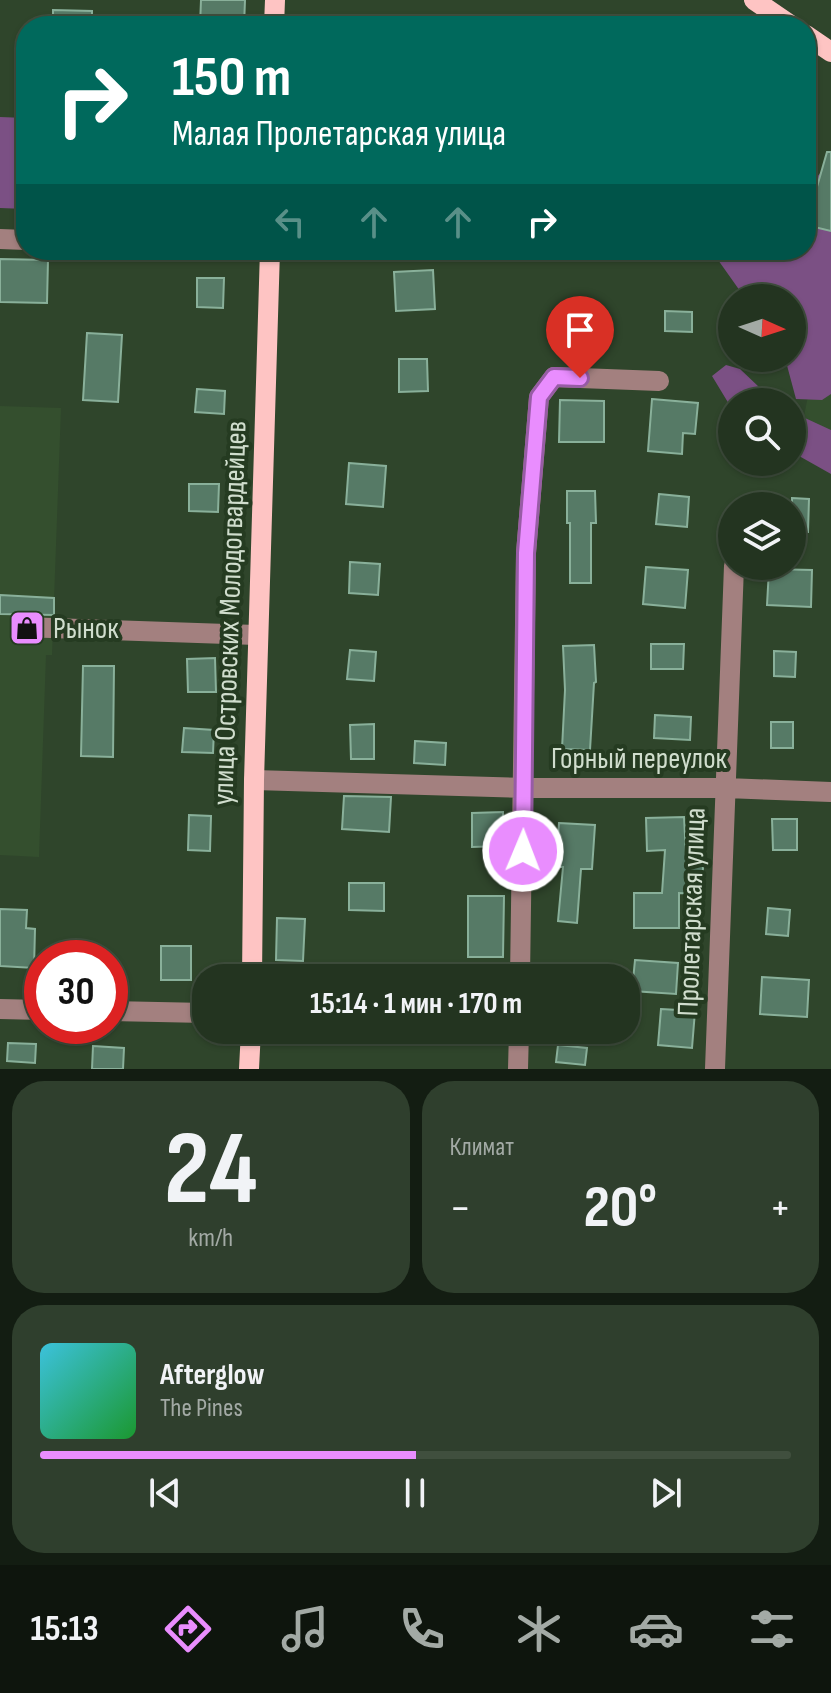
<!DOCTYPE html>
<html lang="ru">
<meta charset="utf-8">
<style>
body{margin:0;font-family:"Sofia Sans Condensed",sans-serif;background:#2f3f2d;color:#f1f3f6;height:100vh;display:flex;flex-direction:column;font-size:30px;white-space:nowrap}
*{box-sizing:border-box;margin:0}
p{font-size:26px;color:#a3aaa5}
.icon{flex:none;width:44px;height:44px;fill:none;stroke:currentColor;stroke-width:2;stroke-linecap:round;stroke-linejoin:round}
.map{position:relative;height:1069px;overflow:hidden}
.panel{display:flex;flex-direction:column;gap:12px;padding:12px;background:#131d12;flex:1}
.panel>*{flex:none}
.top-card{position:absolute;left:16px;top:16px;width:800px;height:244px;border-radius:32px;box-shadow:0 2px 6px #0004,0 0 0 2px #404f3e;background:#00695c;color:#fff;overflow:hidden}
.needle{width:52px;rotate:93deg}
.buttons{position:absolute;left:718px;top:284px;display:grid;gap:16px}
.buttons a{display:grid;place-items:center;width:88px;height:88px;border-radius:50%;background:#233420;box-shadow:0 2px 6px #0004,0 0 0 2px #404f3e;font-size:40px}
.speed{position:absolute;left:24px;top:940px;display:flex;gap:16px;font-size:40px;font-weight:700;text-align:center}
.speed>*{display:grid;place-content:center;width:104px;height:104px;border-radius:50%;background:#233420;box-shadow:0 2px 6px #0004,0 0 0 2px #404f3e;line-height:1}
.speed .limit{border:12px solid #d22;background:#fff;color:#111}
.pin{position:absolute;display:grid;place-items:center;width:68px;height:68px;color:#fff;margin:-82px -34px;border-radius:50% 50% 50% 0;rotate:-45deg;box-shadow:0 0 8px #0007}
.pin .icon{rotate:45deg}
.me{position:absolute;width:88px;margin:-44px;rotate:1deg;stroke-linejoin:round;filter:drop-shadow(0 0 6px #0008)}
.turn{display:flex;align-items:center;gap:28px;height:168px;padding:0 24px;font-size:36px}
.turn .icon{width:104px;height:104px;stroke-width:2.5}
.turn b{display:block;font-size:56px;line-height:68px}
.lanes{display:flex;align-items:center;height:76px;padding:0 24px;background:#0003;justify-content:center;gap:40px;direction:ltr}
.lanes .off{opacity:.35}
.big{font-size:60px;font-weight:700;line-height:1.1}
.panel .widget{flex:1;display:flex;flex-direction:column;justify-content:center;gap:12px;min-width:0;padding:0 28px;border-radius:32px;background:#2f3f2d}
.panel .dial{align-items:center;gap:0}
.dial b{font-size:104px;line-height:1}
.song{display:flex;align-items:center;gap:24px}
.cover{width:96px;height:96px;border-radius:12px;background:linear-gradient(135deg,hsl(190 70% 55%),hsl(130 70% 35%))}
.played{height:8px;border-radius:4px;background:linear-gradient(90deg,#e98dfe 50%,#404f3e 50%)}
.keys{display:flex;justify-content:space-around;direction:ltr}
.heat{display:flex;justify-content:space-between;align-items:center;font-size:44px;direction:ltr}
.panel .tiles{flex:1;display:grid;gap:12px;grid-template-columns:1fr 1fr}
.widget:last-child{grid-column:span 2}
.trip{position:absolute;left:192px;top:964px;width:448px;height:80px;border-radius:32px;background:#233420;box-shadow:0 2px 6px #0004,0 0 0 2px #404f3e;font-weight:700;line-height:80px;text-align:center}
.dock{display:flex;height:128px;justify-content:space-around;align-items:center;background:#0e150d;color:#a3aaa5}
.dock .icon{width:56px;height:56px}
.dock .active{color:#e98dfe}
.dock b{font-size:36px;color:#f1f3f6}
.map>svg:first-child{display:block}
.built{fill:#344f2e}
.green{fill:#7b5084}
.building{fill:#567a66;stroke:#89b09a;stroke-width:2}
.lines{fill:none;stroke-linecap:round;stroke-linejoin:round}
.minor{stroke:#a3807f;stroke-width:20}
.major{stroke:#fec4c3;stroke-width:20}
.route-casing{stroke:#975ca5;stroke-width:20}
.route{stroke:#e98dfe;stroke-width:14}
.labels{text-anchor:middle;stroke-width:8;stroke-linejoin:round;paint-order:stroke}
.street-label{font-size:30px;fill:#d0ddcd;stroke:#253b21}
.poi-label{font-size:30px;fill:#d0ddcd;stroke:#253b21;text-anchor:start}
</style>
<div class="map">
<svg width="831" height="1069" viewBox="0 0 831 1069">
<rect width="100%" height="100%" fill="#2f452b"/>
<path class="built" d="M831 281V447L804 416Z
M0 406 61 408 52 655H46L39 857 0 855Z"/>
<path class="green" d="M0 117 26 118V209L0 208Z
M831 160V394L822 400 796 399 785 358H792V298H745L711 250H806V182L817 177Z
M726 365 740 369 775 402H732V409L712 376Z
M792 412 831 430V474L792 452Z"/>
<path class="building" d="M201 0H245L244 26H200Z
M53 10 92 11V26H53Z
M827 152H831V231L806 225Z
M0 259 48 260 47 303 0 302Z
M433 270 435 309 396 311 394 272Z
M197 278H224L223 308 197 307Z
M569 302H597V335L568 334Z
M665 311 692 312V332L665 331Z
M87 333 122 335 118 402 83 400Z
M399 359H427L428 391 399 392Z
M197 389 225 391 224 414 195 412Z
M652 399 698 403 695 434 683 433 682 454 648 451Z
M560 400 604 401V442H559Z
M349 463 386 466 383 507 346 504Z
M189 484H219L218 512 189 511Z
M567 491H595L596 523H591V583H570V523H567Z
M659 494 689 497 687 527 656 524Z
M792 498 809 499 808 532H792Z
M350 562 380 564 378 595 349 593Z
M646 567 688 570 685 608 643 604Z
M769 569 812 570 811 607 767 605Z
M0 595 54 598V615L0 614Z
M651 644H684L683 669H651Z
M594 645 596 682 594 683 590 750 562 749 565 690 563 646Z
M350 650 376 652 374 681 347 679Z
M774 651 796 652 795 677 774 676Z
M215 658 216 692H188L187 659Z
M83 666H114L113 757 81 756Z
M655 715 691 717 690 740 654 738Z
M771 722H793V748H771Z
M374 724V759H351L350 725Z
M184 728 214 730 213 753 182 752Z
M415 741 446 743 445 765 414 763Z
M344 796 391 797 389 832 342 829Z
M503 812V846L472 847V813Z
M189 815 211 816 210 851 188 850Z
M684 817 686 854 704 855 701 894 679 893V928H634V893H662L665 850 647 851 646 818Z
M772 819H797V850H773Z
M559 823 595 825 592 869H581L577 923 558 921 563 867H556Z
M349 883H384V911L349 910Z
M468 896H504L503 957H468Z
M768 908 790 910 788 936 766 934Z
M0 909 27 910 26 928 35 929 34 968 0 966Z
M277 918 305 919 303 961 276 960Z
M161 946H191V980H161Z
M635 960 678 963 676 994 632 991Z
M762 977 809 980 807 1017 760 1014Z
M661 1009 695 1011 692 1048 658 1045Z
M8 1043 36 1044 35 1063 7 1061Z
M558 1045 587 1048 585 1065 556 1062Z
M93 1046 124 1048 123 1069H92Z"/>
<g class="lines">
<path class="minor" d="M0 239 26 240
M22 627 258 635
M254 780 525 788H726L831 792
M520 978 526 553 539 397 554 377 659 381
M0 1009 42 1010
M110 1011 206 1013
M518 1069 519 1030
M715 1069 734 566"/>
<path class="major" d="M754 0 792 26
M274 26 275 0
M806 35 831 52
M252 978 254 780 270 250
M249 1069 251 1030"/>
</g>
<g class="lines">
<defs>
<path id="route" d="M523 851 526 553 539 397 554 377 580 378"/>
</defs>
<use href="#route" class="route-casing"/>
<use href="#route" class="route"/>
</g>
<defs>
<symbol id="shop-square" viewBox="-11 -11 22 22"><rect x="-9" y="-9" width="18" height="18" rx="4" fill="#e98dfe" stroke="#253b21"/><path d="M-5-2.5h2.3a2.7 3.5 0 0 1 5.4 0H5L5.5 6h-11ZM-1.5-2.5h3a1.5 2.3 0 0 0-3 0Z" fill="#111"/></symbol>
</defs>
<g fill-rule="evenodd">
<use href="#shop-square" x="7" y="608" width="40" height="40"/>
</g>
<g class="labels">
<g class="street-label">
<text transform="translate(229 613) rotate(-88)" y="10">улица Островских Молодогвардейцев</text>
<text x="639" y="768">Горный переулок</text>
<text transform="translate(691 912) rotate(-88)" y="10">Пролетарская улица</text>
</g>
<g class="poi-label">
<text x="53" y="638">Рынок</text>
</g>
</g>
</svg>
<div class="buttons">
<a><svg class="needle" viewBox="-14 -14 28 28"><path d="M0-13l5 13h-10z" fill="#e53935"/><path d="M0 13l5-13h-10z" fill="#a3aaa5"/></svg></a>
<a><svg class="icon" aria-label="search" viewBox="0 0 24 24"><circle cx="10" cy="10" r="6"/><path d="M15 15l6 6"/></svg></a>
<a><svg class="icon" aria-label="layers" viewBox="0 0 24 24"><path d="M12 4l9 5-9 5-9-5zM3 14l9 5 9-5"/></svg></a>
</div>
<div class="speed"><div class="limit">30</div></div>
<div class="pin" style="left:580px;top:378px;background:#d93025"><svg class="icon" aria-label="arrive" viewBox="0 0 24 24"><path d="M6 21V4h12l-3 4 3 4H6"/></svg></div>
<svg class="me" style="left:523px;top:851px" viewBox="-20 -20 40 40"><circle r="17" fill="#e98dfe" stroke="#fff" stroke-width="3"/><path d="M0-11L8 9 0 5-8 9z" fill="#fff"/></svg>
<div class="trip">15:14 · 1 мин · 170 m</div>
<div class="top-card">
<div class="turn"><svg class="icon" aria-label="right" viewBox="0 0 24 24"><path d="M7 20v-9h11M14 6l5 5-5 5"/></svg><div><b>150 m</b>Малая Пролетарская улица</div></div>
<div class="lanes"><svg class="icon off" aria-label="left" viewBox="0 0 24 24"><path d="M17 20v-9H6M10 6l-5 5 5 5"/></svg><svg class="icon off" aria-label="ahead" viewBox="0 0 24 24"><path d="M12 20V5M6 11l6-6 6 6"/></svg><svg class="icon off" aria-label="ahead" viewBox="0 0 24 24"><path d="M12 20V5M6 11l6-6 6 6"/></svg><svg class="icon" aria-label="right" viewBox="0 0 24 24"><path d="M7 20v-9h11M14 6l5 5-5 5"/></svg></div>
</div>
</div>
<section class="panel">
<div class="tiles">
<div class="widget dial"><b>24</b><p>km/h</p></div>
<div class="widget"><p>Климат</p>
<div class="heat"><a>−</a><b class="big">20°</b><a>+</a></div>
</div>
<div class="widget">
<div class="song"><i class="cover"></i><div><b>Afterglow</b><p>The Pines</p></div></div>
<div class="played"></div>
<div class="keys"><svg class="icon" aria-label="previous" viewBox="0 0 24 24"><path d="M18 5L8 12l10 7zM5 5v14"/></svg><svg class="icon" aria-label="pause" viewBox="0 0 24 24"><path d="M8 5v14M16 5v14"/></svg><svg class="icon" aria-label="next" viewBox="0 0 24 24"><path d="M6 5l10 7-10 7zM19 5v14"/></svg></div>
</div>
</div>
</section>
<nav class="dock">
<b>15:13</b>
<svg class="icon active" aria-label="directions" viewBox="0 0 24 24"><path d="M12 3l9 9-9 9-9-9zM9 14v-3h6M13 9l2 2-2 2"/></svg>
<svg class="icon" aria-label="music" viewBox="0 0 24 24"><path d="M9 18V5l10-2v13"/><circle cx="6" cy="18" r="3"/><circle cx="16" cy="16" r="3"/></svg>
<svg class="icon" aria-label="phone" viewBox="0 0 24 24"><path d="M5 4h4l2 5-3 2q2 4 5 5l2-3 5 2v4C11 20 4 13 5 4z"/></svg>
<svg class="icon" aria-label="climate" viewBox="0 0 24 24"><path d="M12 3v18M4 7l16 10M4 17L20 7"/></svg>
<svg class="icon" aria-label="car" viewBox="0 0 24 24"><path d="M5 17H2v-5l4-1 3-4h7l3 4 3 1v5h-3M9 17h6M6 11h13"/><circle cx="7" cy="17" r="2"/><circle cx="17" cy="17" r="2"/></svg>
<svg class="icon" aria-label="filters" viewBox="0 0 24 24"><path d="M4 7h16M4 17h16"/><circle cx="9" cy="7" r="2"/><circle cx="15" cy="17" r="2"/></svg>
</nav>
